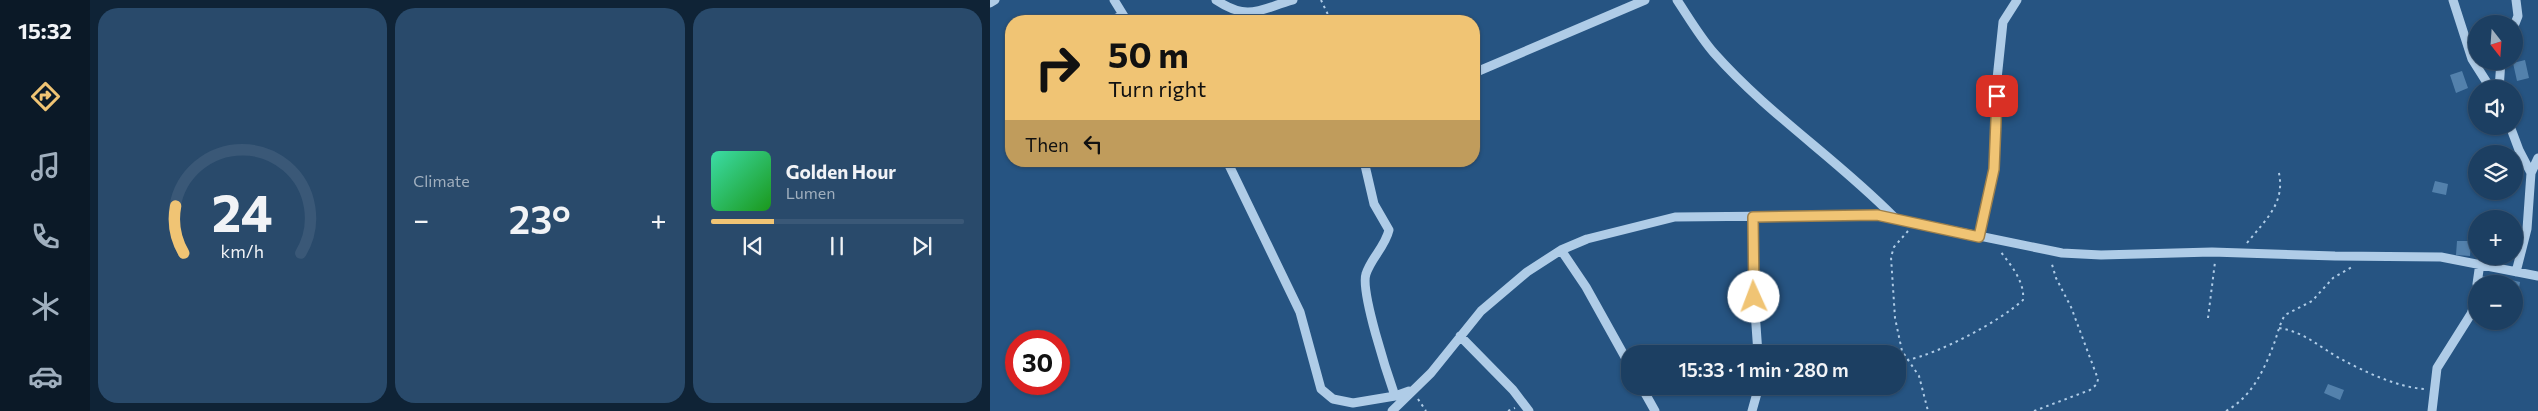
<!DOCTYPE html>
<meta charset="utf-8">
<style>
body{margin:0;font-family:Commissioner,sans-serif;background:#294a6b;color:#f1f3f6;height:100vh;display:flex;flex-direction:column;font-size:19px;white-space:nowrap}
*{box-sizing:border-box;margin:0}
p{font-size:16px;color:#a0afbe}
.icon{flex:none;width:28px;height:28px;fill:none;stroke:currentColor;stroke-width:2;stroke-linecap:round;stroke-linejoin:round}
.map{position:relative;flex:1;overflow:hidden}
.details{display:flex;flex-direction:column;gap:8px;padding:8px;background:#0f2336;width:900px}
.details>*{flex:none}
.hud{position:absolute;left:15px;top:15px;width:475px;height:152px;border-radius:20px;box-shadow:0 1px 4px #0004,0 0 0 1px #3a5877;background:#f0c474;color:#111;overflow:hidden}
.needle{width:32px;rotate:163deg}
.controls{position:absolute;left:1478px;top:15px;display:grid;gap:10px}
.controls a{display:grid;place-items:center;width:55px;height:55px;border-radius:50%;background:#1c3f62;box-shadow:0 1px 4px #0004,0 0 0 1px #3a5877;font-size:25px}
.speed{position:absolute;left:15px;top:330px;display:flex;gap:10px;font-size:25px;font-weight:700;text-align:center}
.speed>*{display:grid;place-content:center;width:65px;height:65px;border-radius:50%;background:#1c3f62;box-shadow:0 1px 4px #0004,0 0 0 1px #3a5877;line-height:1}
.speed .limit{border:8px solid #d22;background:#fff;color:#111}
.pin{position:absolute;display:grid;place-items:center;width:42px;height:42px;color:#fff;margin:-21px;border-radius:10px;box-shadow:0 2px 8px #0006}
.me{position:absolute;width:55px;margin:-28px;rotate:358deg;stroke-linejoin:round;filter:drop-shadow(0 0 4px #0008)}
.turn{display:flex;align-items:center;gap:18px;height:105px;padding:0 20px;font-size:22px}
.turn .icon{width:65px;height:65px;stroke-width:2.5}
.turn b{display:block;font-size:35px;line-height:42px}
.then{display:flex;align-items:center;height:48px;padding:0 20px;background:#0003;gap:10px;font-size:19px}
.big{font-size:38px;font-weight:600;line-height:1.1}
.details .widget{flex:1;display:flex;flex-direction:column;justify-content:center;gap:8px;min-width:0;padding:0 18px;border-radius:20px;background:#294a6b}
.details .dial{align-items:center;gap:0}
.dial svg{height:130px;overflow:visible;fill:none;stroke:#3a5877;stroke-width:7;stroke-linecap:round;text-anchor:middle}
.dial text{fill:#f1f3f6;stroke:none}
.song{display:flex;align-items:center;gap:15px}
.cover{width:60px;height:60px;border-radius:8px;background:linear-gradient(135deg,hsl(160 70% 55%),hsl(120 70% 35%))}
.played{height:5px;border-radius:2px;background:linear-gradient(90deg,#f0c474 25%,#3a5877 25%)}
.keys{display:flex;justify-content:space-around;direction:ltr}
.heat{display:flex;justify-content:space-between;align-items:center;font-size:28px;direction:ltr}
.details .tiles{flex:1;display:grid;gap:8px;grid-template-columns:repeat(3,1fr)}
.trip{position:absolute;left:631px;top:345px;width:285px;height:50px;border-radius:20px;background:#1c3f62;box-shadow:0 1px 4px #0004,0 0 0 1px #3a5877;font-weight:600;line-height:50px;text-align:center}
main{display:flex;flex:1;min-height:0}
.tabs{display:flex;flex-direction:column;width:90px;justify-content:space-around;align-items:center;background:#0b1927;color:#a0afbe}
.tabs .icon{width:35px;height:35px}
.tabs .current{color:#f0c474}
.tabs b{font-size:22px;color:#f1f3f6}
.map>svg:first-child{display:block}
.building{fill:#5381ac}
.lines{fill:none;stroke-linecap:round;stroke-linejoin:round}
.path{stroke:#afcce7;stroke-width:2;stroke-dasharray:2.5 4;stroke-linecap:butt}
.minor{stroke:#afcce7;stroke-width:9}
.route-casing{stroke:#9c7f4b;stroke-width:12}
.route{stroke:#f0c474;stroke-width:9}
</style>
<main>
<nav class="tabs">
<b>15:32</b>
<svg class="icon current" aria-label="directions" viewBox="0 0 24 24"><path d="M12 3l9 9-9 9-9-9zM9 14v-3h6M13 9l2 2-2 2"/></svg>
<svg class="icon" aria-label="music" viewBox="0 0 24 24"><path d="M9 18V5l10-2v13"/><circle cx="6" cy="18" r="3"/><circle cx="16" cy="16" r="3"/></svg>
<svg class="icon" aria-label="phone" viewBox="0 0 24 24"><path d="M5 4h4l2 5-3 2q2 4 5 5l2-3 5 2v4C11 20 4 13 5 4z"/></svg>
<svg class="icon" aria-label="climate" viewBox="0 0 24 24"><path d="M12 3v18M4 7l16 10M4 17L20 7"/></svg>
<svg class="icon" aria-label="car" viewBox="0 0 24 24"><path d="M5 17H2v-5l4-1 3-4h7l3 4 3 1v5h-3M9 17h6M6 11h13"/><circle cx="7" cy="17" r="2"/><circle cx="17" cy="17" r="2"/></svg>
</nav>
<section class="details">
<div class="tiles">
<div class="widget dial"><svg viewBox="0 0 100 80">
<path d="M14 69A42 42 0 1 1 86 69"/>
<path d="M14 69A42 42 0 0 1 9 40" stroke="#f0c474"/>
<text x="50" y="56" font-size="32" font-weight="700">24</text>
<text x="50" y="72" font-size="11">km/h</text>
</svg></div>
<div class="widget"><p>Climate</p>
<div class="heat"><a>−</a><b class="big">23°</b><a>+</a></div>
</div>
<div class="widget">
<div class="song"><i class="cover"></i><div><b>Golden Hour</b><p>Lumen</p></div></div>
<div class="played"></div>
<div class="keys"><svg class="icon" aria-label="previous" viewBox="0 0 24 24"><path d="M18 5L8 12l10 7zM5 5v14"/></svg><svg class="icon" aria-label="pause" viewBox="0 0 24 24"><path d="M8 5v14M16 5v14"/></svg><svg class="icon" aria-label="next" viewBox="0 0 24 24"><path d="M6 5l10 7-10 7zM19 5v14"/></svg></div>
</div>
</div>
</section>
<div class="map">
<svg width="1548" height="411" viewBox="0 0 1548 411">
<rect width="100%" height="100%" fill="#265482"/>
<path class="building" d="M1535 60 1539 78 1527 81 1523 63Z
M1472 71 1478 88 1466 93 1460 75Z
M1445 181 1458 184 1456 195 1442 192Z
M1467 241H1481L1480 256 1466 255Z
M1490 276 1503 277 1502 284H1490Z
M1517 279 1530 282 1528 294H1524V284H1517Z
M1338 384 1354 390 1350 400 1334 393Z"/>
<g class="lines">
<path class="path" d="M331 0 341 21
M918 231 904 247 901 257 905 318 912 351 929 376 938 411
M1257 243C1276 219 1297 202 1288 169
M1218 318 1225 262
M1289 328C1315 332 1329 347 1351 359 1375 372 1407 387 1434 389
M917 360C948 354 1009 322 1033 300 1035 282 1021 265 1010 251
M428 399 436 411
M518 411 525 408
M1044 411 1100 390 1107 384 1108 379 1081 307 1066 278 1061 261
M1236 411C1263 396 1275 368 1285 341 1288 332 1290 323 1295 315L1322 301 1343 278 1362 267"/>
<path class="minor" d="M124 0 137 21
M226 0C259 22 270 9 303 0
M687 0C699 18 710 37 724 53 778 114 847 159 904 217
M1463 0 1482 59 1501 89
M0 3 5 0
M120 21 133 15
M1524 26 1528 16 1526 0
M484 73 655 0
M1509 89 1511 61
M1520 126 1529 150 1541 173
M237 161 310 312 331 389 343 399 363 403 405 396 419 391
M374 161 384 204 399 230C395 247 381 258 376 274 370 291 398 376 405 396
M763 217V282L768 354
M989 237 1004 169 1007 79 1013 22 1027 0
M571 250 596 287 640 366
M1526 272 1537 229 1541 173 1548 158
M1487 284 1490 263
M470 336 523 390 539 411
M651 386 665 411
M402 411 441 373 491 311 537 272 571 250 597 239 685 217 887 215 1072 253 1111 255 1222 252 1345 256 1451 257 1548 276
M762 411 769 386
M1442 411 1447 368 1481 314 1486 300"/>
</g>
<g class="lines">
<defs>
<path id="route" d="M764 297 763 217 887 215 989 237 1004 169 1007 96"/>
</defs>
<use href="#route" class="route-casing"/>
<use href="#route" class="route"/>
</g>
</svg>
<div class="controls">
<a><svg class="needle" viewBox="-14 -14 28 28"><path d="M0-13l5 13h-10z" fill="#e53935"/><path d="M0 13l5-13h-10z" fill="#a0afbe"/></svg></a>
<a><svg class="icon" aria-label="sound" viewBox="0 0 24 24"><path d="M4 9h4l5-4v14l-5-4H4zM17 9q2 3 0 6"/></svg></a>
<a><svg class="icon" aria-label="layers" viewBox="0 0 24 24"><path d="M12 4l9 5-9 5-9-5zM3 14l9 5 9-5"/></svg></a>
<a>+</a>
<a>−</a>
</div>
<div class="speed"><div class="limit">30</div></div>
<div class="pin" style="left:1007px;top:96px;background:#d93025"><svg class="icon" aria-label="arrive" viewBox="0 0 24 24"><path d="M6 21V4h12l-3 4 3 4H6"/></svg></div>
<svg class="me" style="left:764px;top:297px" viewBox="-20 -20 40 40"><circle r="19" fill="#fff"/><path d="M0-13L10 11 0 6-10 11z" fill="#f0c474"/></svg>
<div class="trip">15:33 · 1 min · 280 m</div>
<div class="hud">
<div class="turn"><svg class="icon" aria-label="right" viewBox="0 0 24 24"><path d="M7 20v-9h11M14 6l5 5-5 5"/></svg><div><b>50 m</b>Turn right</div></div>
<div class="then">Then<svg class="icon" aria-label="left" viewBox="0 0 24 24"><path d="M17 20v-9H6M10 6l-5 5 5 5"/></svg></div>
</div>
</div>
</main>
